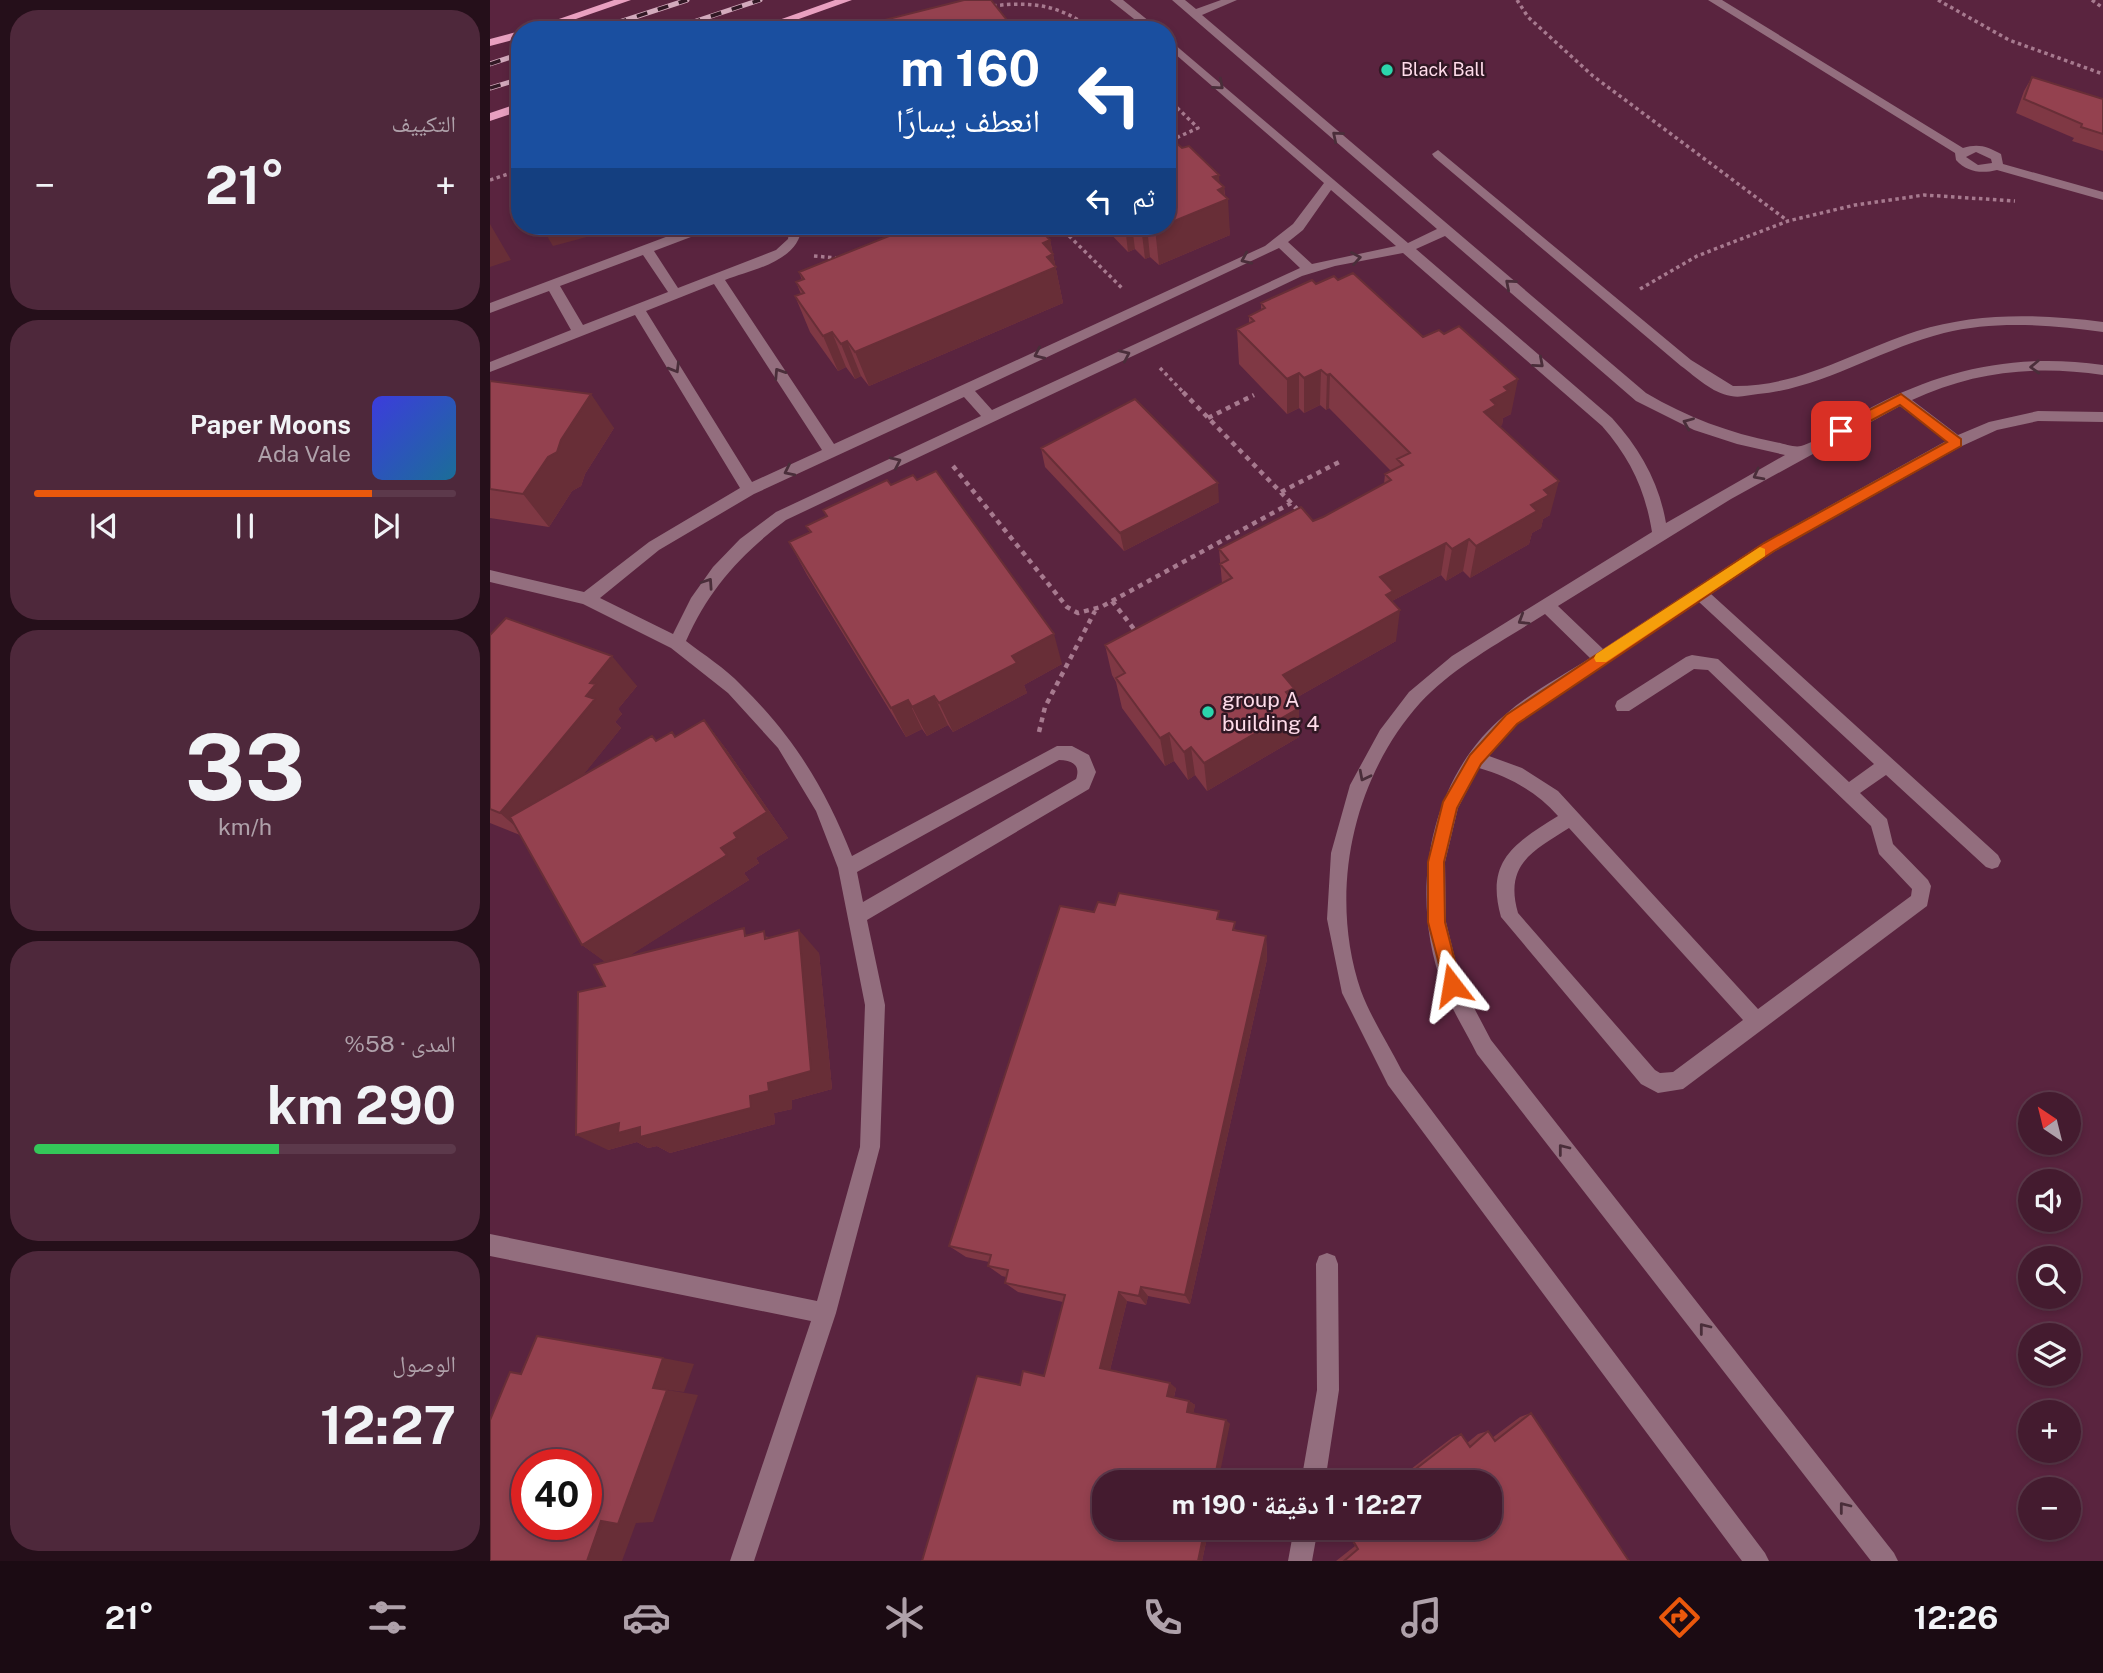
<!DOCTYPE html>
<html lang="ar">
<meta charset="utf-8">
<style>
body{margin:0;font-family:"Public Sans","Noto Naskh Arabic",sans-serif;background:#4e283b;color:#f1f3f6;direction:rtl;height:100vh;display:flex;flex-direction:column;font-size:26px;white-space:nowrap}
*{box-sizing:border-box;margin:0}
p{font-size:23px;color:#afa1aa}
.icon{flex:none;width:38px;height:38px;fill:none;stroke:currentColor;stroke-width:2;stroke-linecap:round;stroke-linejoin:round}
.map{position:relative;flex:1;overflow:hidden;direction:ltr}
.details{display:flex;flex-direction:column;gap:10px;padding:10px;background:#250f1a;width:490px}
.details>*{flex:none}
.top-card{position:absolute;left:21px;top:21px;width:665px;height:214px;border-radius:28px;box-shadow:0 4px 10px #0003,0 0 0 2px #5c394b;direction:rtl;background:#1a4fa0;color:#fff;overflow:hidden}
.needle{width:46px;rotate:325deg}
.buttons{position:absolute;left:1528px;top:1092px;display:grid;gap:14px}
.buttons a{display:grid;place-items:center;width:63px;height:63px;border-radius:50%;background:#441b2f;box-shadow:0 4px 10px #0003,0 0 0 2px #5c394b;font-size:35px}
.speed{position:absolute;left:21px;top:1449px;display:flex;gap:14px;font-size:35px;font-weight:700;text-align:center}
.speed>*{display:grid;place-content:center;width:91px;height:91px;border-radius:50%;background:#441b2f;box-shadow:0 4px 10px #0003,0 0 0 2px #5c394b;line-height:1}
.speed .limit{border:10px solid #d22;background:#fff;color:#111}
.pin{position:absolute;display:grid;place-items:center;width:60px;height:60px;color:#fff;margin:-30px;border-radius:14px;box-shadow:0 4px 10px #0006}
.me{position:absolute;width:77px;margin:-38px;rotate:346deg;stroke-linejoin:round;filter:drop-shadow(0 0 5px #0008)}
.turn{display:flex;align-items:center;gap:24px;height:147px;padding:0 21px;font-size:32px}
.turn .icon{width:91px;height:91px;stroke-width:2.5}
.turn b{display:block;font-size:49px;line-height:60px}
.then{display:flex;align-items:center;height:66px;padding:0 21px;background:#0003;gap:14px;font-size:26px}
.big{font-size:52px;font-weight:700;line-height:1.1}
.details .widget{flex:1;display:flex;flex-direction:column;justify-content:center;gap:10px;min-width:0;padding:0 24px;border-radius:28px;background:#4e283b}
.details .dial{align-items:center;gap:0}
.dial b{font-size:91px;line-height:1}
.song{display:flex;align-items:center;gap:21px}
.cover{width:84px;height:84px;border-radius:10px;background:linear-gradient(135deg,hsl(240 70% 55%),hsl(200 70% 35%))}
.played{height:7px;border-radius:4px;background:linear-gradient(90deg,#ea580c 80%,#5c394b 80%)}
.keys{display:flex;justify-content:space-around;direction:ltr}
.heat{display:flex;justify-content:space-between;align-items:center;font-size:38px;direction:ltr}
.charge{height:10px;border-radius:5px;background:linear-gradient(90deg,#34c759 58%,#5c394b 0)}
.trip{position:absolute;left:602px;top:1470px;width:410px;height:70px;border-radius:28px;background:#441b2f;box-shadow:0 4px 10px #0003,0 0 0 2px #5c394b;font-weight:700;line-height:70px;text-align:center;direction:rtl}
.tabs{display:flex;height:112px;justify-content:space-around;align-items:center;background:#1b0b13;color:#afa1aa}
.tabs .icon{width:49px;height:49px}
.tabs .active{color:#ea580c}
.tabs b{font-size:32px;color:#f1f3f6}
main{display:flex;flex:1;min-height:0}
.map>svg:first-child{display:block}
.lines{fill:none;stroke-linecap:round;stroke-linejoin:round}
.path-far1{stroke:#a77a8f;stroke-width:3.5;stroke-dasharray:3.5 3.5;stroke-linecap:butt}
.path{stroke:#a77a8f;stroke-width:4.5;stroke-dasharray:5 5;stroke-linecap:butt}
.minor{fill:#936e7e;fill-rule:evenodd}
.major{fill:#e9a0c0;fill-rule:evenodd}
.rail-casing{stroke:#d3abbd;stroke-width:5}
.rail{stroke:#311824;stroke-width:3.5;stroke-dasharray:11;stroke-linecap:butt}
.wall{fill:#7f3844}
.shaded-wall{fill:#682e37}
.building{fill:#94414f;stroke:#682e37;stroke-width:2;fill-rule:evenodd}
.oneway{stroke:#4a2e3a}
.route{fill:#ea580c;stroke:#983908;stroke-width:2}
.slow{fill:#f59e0b}
.poi-dot{fill:#2bd5ac;stroke:#311824;stroke-width:2.5}
.labels{text-anchor:middle;stroke-width:5;stroke-linejoin:round;paint-order:stroke}
.far-poi-label{font-size:18px;fill:#ffdcea;stroke:#311824;text-anchor:start}
.poi-label{font-size:21px;fill:#ffdcea;stroke:#311824;text-anchor:start}
</style>
<main>
<div class="map">
<svg width="1613" height="1561" viewBox="0 0 1613 1561">
<rect width="100%" height="100%" fill="#5a243f"/>
<g class="lines">
<path class="path-far1" d="M1027 0 1038 17 1103 76 1298 221
M1448 0 1519 40 1613 74
M1602 0 1613 8
M503 6C541 1 572 5 602 30
M677 98 708 128 677 142
M0 180 30 170
M569 226 633 289
M324 256 347 258
M1150 289 1207 256 1298 221 1365 205 1434 195 1525 201
M670 368 695 394"/>
<path class="path" d="M693 392 810 512
M718 418 764 395
M463 466 577 607 588 613 611 607 801 503
M791 492 851 461
M622 601 644 629
M549 732 555 707 605 611"/>
<path class="minor" d="M620 0H633L670 30H658Z
M682 0H695L706 9 731 0H747L712 15 1156 393C1197 417 1239 433 1285 442 1292 443 1304 448 1311 446 1327 442 1365 416 1382 407 1456 368 1529 353 1613 365V375C1546 365 1484 371 1422 400L1468 435 1499 422 1548 411 1613 412V422L1548 421 1507 430 1472 446 1285 551 1221 594 1508 855 1511 861 1508 867 1502 869 1496 867 1396 775 1370 793 1397 819 1403 844 1438 880 1441 886 1437 906 1193 1089 1168 1093 1151 1084 1011 917C995 860 1025 843 1068 816 1047 792 1020 777 989 768L968 808 955 862 956 922 971 983 1001 1040 1404 1553 1408 1561H1381L987 1054C976 1032 962 1010 953 987 918 895 938 778 1016 714 1041 692 1072 676 1100 658L1055 614C1013 641 964 666 930 703 862 779 838 894 871 991 881 1018 899 1045 912 1071L1275 1553 1279 1561H1252L898 1085 852 993 837 919 841 853 860 785 890 730 919 692 962 656 1162 532C1155 489 1140 458 1112 426L913 253 845 266 812 276 296 520C251 554 219 589 196 641 214 655 235 668 251 685 304 737 335 788 362 856L567 746H582L599 755 606 772 599 789 377 920 395 1005 390 1147 346 1313 264 1561H240L321 1321 0 1256V1234L327 1301 370 1147 375 1005 348 868 326 811 288 748 238 693 181 648 93 604 0 582V570L94 592 159 542 250 488 145 315 0 372V362L81 330 59 291 0 313V303L205 226H223L222 229 164 251 188 288 286 250 298 239 300 226H312C309 262 263 269 235 280L344 444 775 246 803 224 834 183 677 47V38L918 243 947 229ZM841 190 906 246 822 264 798 242 813 230ZM955 236 1146 401 1204 430 1247 444 1295 455 1176 523C1169 482 1150 449 1122 418L926 249ZM789 248 810 268 502 410 485 391ZM153 255 178 292 93 325 70 286ZM224 284 332 450 262 482 156 311ZM474 397 491 416 286 512 250 539 223 567 201 598 183 634 110 598 169 550 264 494ZM1410 406 1456 441 1273 543 1113 649 1068 606 1241 499ZM1209 602 1384 764 1359 782 1228 659 1202 655 1196 657 1127 701 1125 706 1127 711H1139L1204 669 1218 670 1381 826 1389 854 1422 889 1421 896 1268 1009 1068 791 1032 768 999 756 1027 724ZM569 760C582 760 591 765 586 779L373 902 367 872ZM1079 828 1253 1020 1183 1072 1170 1073 1165 1070 1028 913C1014 864 1043 851 1079 828Z
M1218 0H1232L1473 148C1489 143 1498 147 1511 154L1513 164 1613 192V200L1507 170C1491 174 1477 172 1466 160L1465 153ZM1486 152 1501 159 1502 163 1488 165 1476 157Z
M948 150 1201 360 1243 386C1310 387 1365 351 1427 331 1488 312 1550 314 1613 322V332C1561 325 1506 320 1454 333 1390 349 1334 388 1268 394 1259 395 1250 398 1241 396 1222 393 1206 377 1191 366L944 157 942 154Z
M837 1253 845 1256 848 1264 849 1390 835 1482H811L827 1390 826 1264 829 1256Z
M804 1528H828L822 1561H798Z"/>
<path class="major" d="M124 0H141L54 30H37Z
M345 0H362L278 30H261Z
M30 31V38L0 46V39Z
M30 103V111L0 121V113Z"/>
<defs>
<path id="rail" d="M105 30 197 0
M179 30 270 0
M0 64 30 54
M0 88 30 79"/>
</defs>
<use href="#rail" class="rail-casing"/>
<use href="#rail" class="rail"/>
</g>
<path class="wall" d="M1542 77 1613 99V151L1582 141 1584 138 1526 113 1534 91Z
M730 183 734 187 740 235 669 265 660 257 655 259 645 249 638 252 613 226H677Z
M560 240 573 303 379 386 371 376 365 379 356 367 348 371 320 332 305 296 311 294 306 282 312 280 309 272Z
M848 280 933 337 1021 414 1013 418 1012 425 1010 426 1060 515 1053 519 1051 528 1042 533 1039 544 980 578 973 571 956 581 951 575 902 601 906 641 804 699 809 737 717 791 705 775 698 780 684 761 675 766 632 708 626 682 622 675 615 645 732 583 729 549 823 521 833 517 894 484 895 474 901 471 839 408 836 410 830 405 814 413 809 408 797 414 749 364 747 329 759 324V316L771 310V303L826 284Z
M0 381 124 428 95 474 91 486 82 491 59 527 0 518Z
M551 448 729 502 634 551 555 467Z
M401 485 572 664 534 685 537 693 463 732 458 725 437 736 432 729 416 737 317 575 299 542 320 533 316 526 336 516 333 510Z
M0 635 147 686 128 709 132 714 125 722 131 728 92 776 166 741 186 736 214 720 236 749 298 838 266 858 269 863 254 873 259 880 137 957 260 935 280 937 329 953 342 1089 302 1100V1109L284 1113 285 1124 180 1153 167 1146 158 1148 147 1142 118 1150 116 962 92 945 30 835 0 823Z
M604 912 730 920 746 930 776 936 777 959 700 1304 658 1296 656 1305 637 1301 620 1370 686 1388 684 1397 699 1401 705 1405 703 1413 740 1424 614 1528H719L712 1561H432L530 1385 554 1376 573 1302 528 1292 515 1283 516 1277 512 1276 498 1266 499 1262 476 1257 459 1246Z
M1041 1413 1139 1561H846L865 1546 859 1536 871 1528H999V1482H904L963 1437 971 1434 977 1443 988 1434 998 1431 1002 1438 1030 1417Z"/>
<path class="shaded-wall" d="M729 175 730 189 734 187 735 200 738 199 740 235 669 265 665 229 674 226H677V224L723 177Z
M0 224 21 260 0 267Z
M51 226H138L63 246Z
M635 226H642L645 249 638 252Z
M651 226H657L660 257 655 259Z
M560 240 573 303 379 386 365 352Z
M342 332 356 367 348 371 333 336Z
M357 341 371 376 365 379 351 344Z
M831 370 830 405 814 413V378Z
M809 373V408L797 414V379Z
M840 374 839 408 836 410 837 375Z
M1028 379 1021 414 1013 418 1012 425 1002 431 994 412 1001 400 1014 387Z
M101 394 124 428 95 474 91 486 82 491 59 527 33 494Z
M1069 481 1060 515 1053 519 1051 528 1042 533 1039 544 980 578 986 546 1041 505 1054 490Z
M728 483 729 502 634 551 630 533Z
M979 539 973 571 956 581 962 549Z
M956 543 951 575 902 601 901 615 910 610 906 641 804 699V711L809 708V737L717 791 714 763 793 675 890 577Z
M564 634 572 664 534 685 537 693 463 732 449 703 522 656Z
M122 656 147 686 128 709 132 714 125 722 131 728 41 840 10 813 96 696 100 683Z
M444 696 458 725 437 736 422 707Z
M418 700 432 729 416 737 401 708Z
M214 720 236 749 298 838 266 858 269 863 254 873 259 880 122 967 92 945 231 848 244 833Z
M679 733 684 761 675 766 670 738Z
M701 747 705 775 698 780 694 752Z
M309 930 329 953 342 1089 302 1100V1109L284 1113 285 1124 180 1153 167 1146 158 1148 147 1142 118 1150 86 1135 129 1123 260 1096 278 1083Z
M776 936 777 959 700 1304 695 1295Z
M651 1287 658 1296 656 1305 649 1296Z
M629 1292 637 1301 619 1374 610 1368Z
M173 1358 204 1364 194 1392 163 1388Z
M680 1383 686 1388 683 1400 677 1396Z
M177 1390 208 1395 163 1522 146 1523 132 1561H97L111 1521Z
M699 1401 705 1405 703 1415 697 1412Z
M736 1420 740 1424 728 1482H724Z
M715 1528H719L712 1561H708Z"/>
<path class="building" d="M474 0H501L520 24 521 30H351L373 23 375 25Z
M1542 77 1613 99V134L1591 127 1592 124 1534 99Z
M683 140 692 148 699 146 729 175 723 177 734 187 728 190 738 199 677 224V142Z
M30 143V168L23 144Z
M424 226H547L560 240 553 243 563 254 557 257 566 267 365 352 357 341 351 344 342 332 333 336 305 296 314 293 306 282 314 279 309 272Z
M661 226H674L665 229Z
M863 273 933 337 949 330 954 334 969 326 1028 379 1014 387 1018 391 1001 400 1006 405 994 412 1069 481 1054 490 1059 495 1041 505 1047 511 986 546 979 539 962 549 956 543 890 577 903 591 896 595 910 610 793 675 804 688 796 692 809 708 714 763 701 747 694 752 679 733 670 738 626 678 635 673 615 645 742 578 730 564 738 560 729 549 811 507 823 521 833 517 901 480 895 474 913 465 907 459 920 453 840 374 837 375 831 370 814 378 809 373 797 379 747 329 764 321 759 316 775 308 771 303 822 280 826 284 844 276 848 280Z
M0 381 101 394 71 440 67 452 58 457 33 494 0 489Z
M645 399 728 483 630 533 551 448Z
M446 471 564 634 522 656 527 663 449 703 444 696 422 707 418 700 401 708 299 542 321 532 316 526 337 516 333 510 397 480 401 485 423 475 427 480Z
M16 618 122 656 100 683 106 684 96 696 105 699 10 813 0 809V635Z
M214 720 277 812 244 833 247 838 231 848 237 855 92 945 20 817 162 736 166 741 182 732 185 737Z
M629 893 729 911 727 919 745 922 743 930 776 936 695 1295 651 1287 649 1296 629 1292 610 1368 680 1383 677 1396 699 1401 697 1412 736 1420 724 1482H614V1528H715L708 1561H432L487 1376 530 1385 533 1371 554 1376 575 1295 515 1283 518 1270 498 1266 501 1255 459 1246 570 906 604 912 608 902 625 905Z
M254 928 255 936 274 931 275 939 309 930 321 1071 278 1083 279 1091 260 1096 261 1108 150 1137V1127L128 1133 129 1123 86 1135 88 992 115 986 104 965Z
M47 1336 173 1358 163 1388 177 1390 128 1524 111 1521 97 1561H0V1420L20 1372 31 1374ZM37 1465H96V1524H37Z
M1041 1413 1139 1561H854L868 1549 862 1539 878 1528H999V1482H909L971 1434 980 1447 998 1431 1005 1441Z"/>
<defs><path id="oneway-chevron" d="M-2-3.5L2.5 0L-2 3.5" fill="none" stroke-width="1.6" stroke-linecap="round" stroke-linejoin="round" transform="scale(1.75)"/></defs>
<g class="oneway">
<use href="#oneway-chevron" transform="translate(729 85) rotate(41)"/>
<use href="#oneway-chevron" transform="translate(847 136) rotate(-140)"/>
<use href="#oneway-chevron" transform="translate(866 258) rotate(-10)"/>
<use href="#oneway-chevron" transform="translate(756 259) rotate(156)"/>
<use href="#oneway-chevron" transform="translate(1020 284) rotate(-139)"/>
<use href="#oneway-chevron" transform="translate(549 354) rotate(155)"/>
<use href="#oneway-chevron" transform="translate(635 355) rotate(-25)"/>
<use href="#oneway-chevron" transform="translate(1049 363) rotate(41)"/>
<use href="#oneway-chevron" transform="translate(1545 367) rotate(178)"/>
<use href="#oneway-chevron" transform="translate(185 368) rotate(59)"/>
<use href="#oneway-chevron" transform="translate(289 373) rotate(-123)"/>
<use href="#oneway-chevron" transform="translate(1198 423) rotate(-157)"/>
<use href="#oneway-chevron" transform="translate(406 462) rotate(-25)"/>
<use href="#oneway-chevron" transform="translate(299 471) rotate(154)"/>
<use href="#oneway-chevron" transform="translate(1268 475) rotate(152)"/>
<use href="#oneway-chevron" transform="translate(218 583) rotate(-56)"/>
<use href="#oneway-chevron" transform="translate(1033 620) rotate(148)"/>
<use href="#oneway-chevron" transform="translate(874 776) rotate(117)"/>
<use href="#oneway-chevron" transform="translate(1073 1149) rotate(-128)"/>
<use href="#oneway-chevron" transform="translate(1214 1328) rotate(-128)"/>
<use href="#oneway-chevron" transform="translate(1354 1507) rotate(-128)"/>
</g>
<path class="route" d="M1411 394 1471 439V446L1284 551 1027 724 991 764 967 808 954 862 955 922 971 985 968 991 962 993 956 991 938 922V862L953 802 980 755 1016 715 1274 543 1457 442 1410 405 1356 434H1346V427Z"/>
<path class="slow" d="M1270 547 1275 549V556L1116 662H1106L1104 658 1106 654Z"/>
<g class="poi-dot">
<circle cx="897" cy="70" r="7"/>
<circle cx="718" cy="712" r="7"/>
</g>
<g class="labels">
<g class="far-poi-label">
<text x="911" y="76">Black Ball</text>
</g>
<g class="poi-label">
<text x="732" y="707">group A<tspan x="732" dy="24">building 4</tspan></text>
</g>
</g>
</svg>
<div class="buttons">
<a><svg class="needle" viewBox="-14 -14 28 28"><path d="M0-13l5 13h-10z" fill="#e53935"/><path d="M0 13l5-13h-10z" fill="#afa1aa"/></svg></a>
<a><svg class="icon" aria-label="sound" viewBox="0 0 24 24"><path d="M4 9h4l5-4v14l-5-4H4zM17 9q2 3 0 6"/></svg></a>
<a><svg class="icon" aria-label="search" viewBox="0 0 24 24"><circle cx="10" cy="10" r="6"/><path d="M15 15l6 6"/></svg></a>
<a><svg class="icon" aria-label="layers" viewBox="0 0 24 24"><path d="M12 4l9 5-9 5-9-5zM3 14l9 5 9-5"/></svg></a>
<a>+</a>
<a>−</a>
</div>
<div class="speed"><div class="limit">40</div></div>
<div class="pin" style="left:1351px;top:431px;background:#d93025"><svg class="icon" aria-label="arrive" viewBox="0 0 24 24"><path d="M6 21V4h12l-3 4 3 4H6"/></svg></div>
<svg class="me" style="left:962px;top:985px" viewBox="-20 -20 40 40"><path d="M0-17L14 15 0 8-14 15z" fill="#ea580c" stroke="#fff" stroke-width="4"/></svg>
<div class="trip">12:27 · 1 دقيقة · 190 m</div>
<div class="top-card">
<div class="turn"><svg class="icon" aria-label="left" viewBox="0 0 24 24"><path d="M17 20v-9H6M10 6l-5 5 5 5"/></svg><div><b>160 m</b>انعطف يسارًا</div></div>
<div class="then">ثم<svg class="icon" aria-label="left" viewBox="0 0 24 24"><path d="M17 20v-9H6M10 6l-5 5 5 5"/></svg></div>
</div>
</div>
<section class="details">
<div class="widget"><p>التكييف</p>
<div class="heat"><a>−</a><b class="big">21°</b><a>+</a></div>
</div>
<div class="widget">
<div class="song"><i class="cover"></i><div><b>Paper Moons</b><p>Ada Vale</p></div></div>
<div class="played"></div>
<div class="keys"><svg class="icon" aria-label="previous" viewBox="0 0 24 24"><path d="M18 5L8 12l10 7zM5 5v14"/></svg><svg class="icon" aria-label="pause" viewBox="0 0 24 24"><path d="M8 5v14M16 5v14"/></svg><svg class="icon" aria-label="next" viewBox="0 0 24 24"><path d="M6 5l10 7-10 7zM19 5v14"/></svg></div>
</div>
<div class="widget dial"><b>33</b><p>km/h</p></div>
<div class="widget"><p>المدى · 58%</p><b class="big">290 km</b><div class="charge"></div></div>
<div class="widget"><p>الوصول</p><b class="big">12:27</b></div>
</section>
</main>
<nav class="tabs">
<b>12:26</b>
<svg class="icon active" aria-label="directions" viewBox="0 0 24 24"><path d="M12 3l9 9-9 9-9-9zM9 14v-3h6M13 9l2 2-2 2"/></svg>
<svg class="icon" aria-label="music" viewBox="0 0 24 24"><path d="M9 18V5l10-2v13"/><circle cx="6" cy="18" r="3"/><circle cx="16" cy="16" r="3"/></svg>
<svg class="icon" aria-label="phone" viewBox="0 0 24 24"><path d="M5 4h4l2 5-3 2q2 4 5 5l2-3 5 2v4C11 20 4 13 5 4z"/></svg>
<svg class="icon" aria-label="climate" viewBox="0 0 24 24"><path d="M12 3v18M4 7l16 10M4 17L20 7"/></svg>
<svg class="icon" aria-label="car" viewBox="0 0 24 24"><path d="M5 17H2v-5l4-1 3-4h7l3 4 3 1v5h-3M9 17h6M6 11h13"/><circle cx="7" cy="17" r="2"/><circle cx="17" cy="17" r="2"/></svg>
<svg class="icon" aria-label="filters" viewBox="0 0 24 24"><path d="M4 7h16M4 17h16"/><circle cx="9" cy="7" r="2"/><circle cx="15" cy="17" r="2"/></svg>
<b>21°</b>
</nav>
